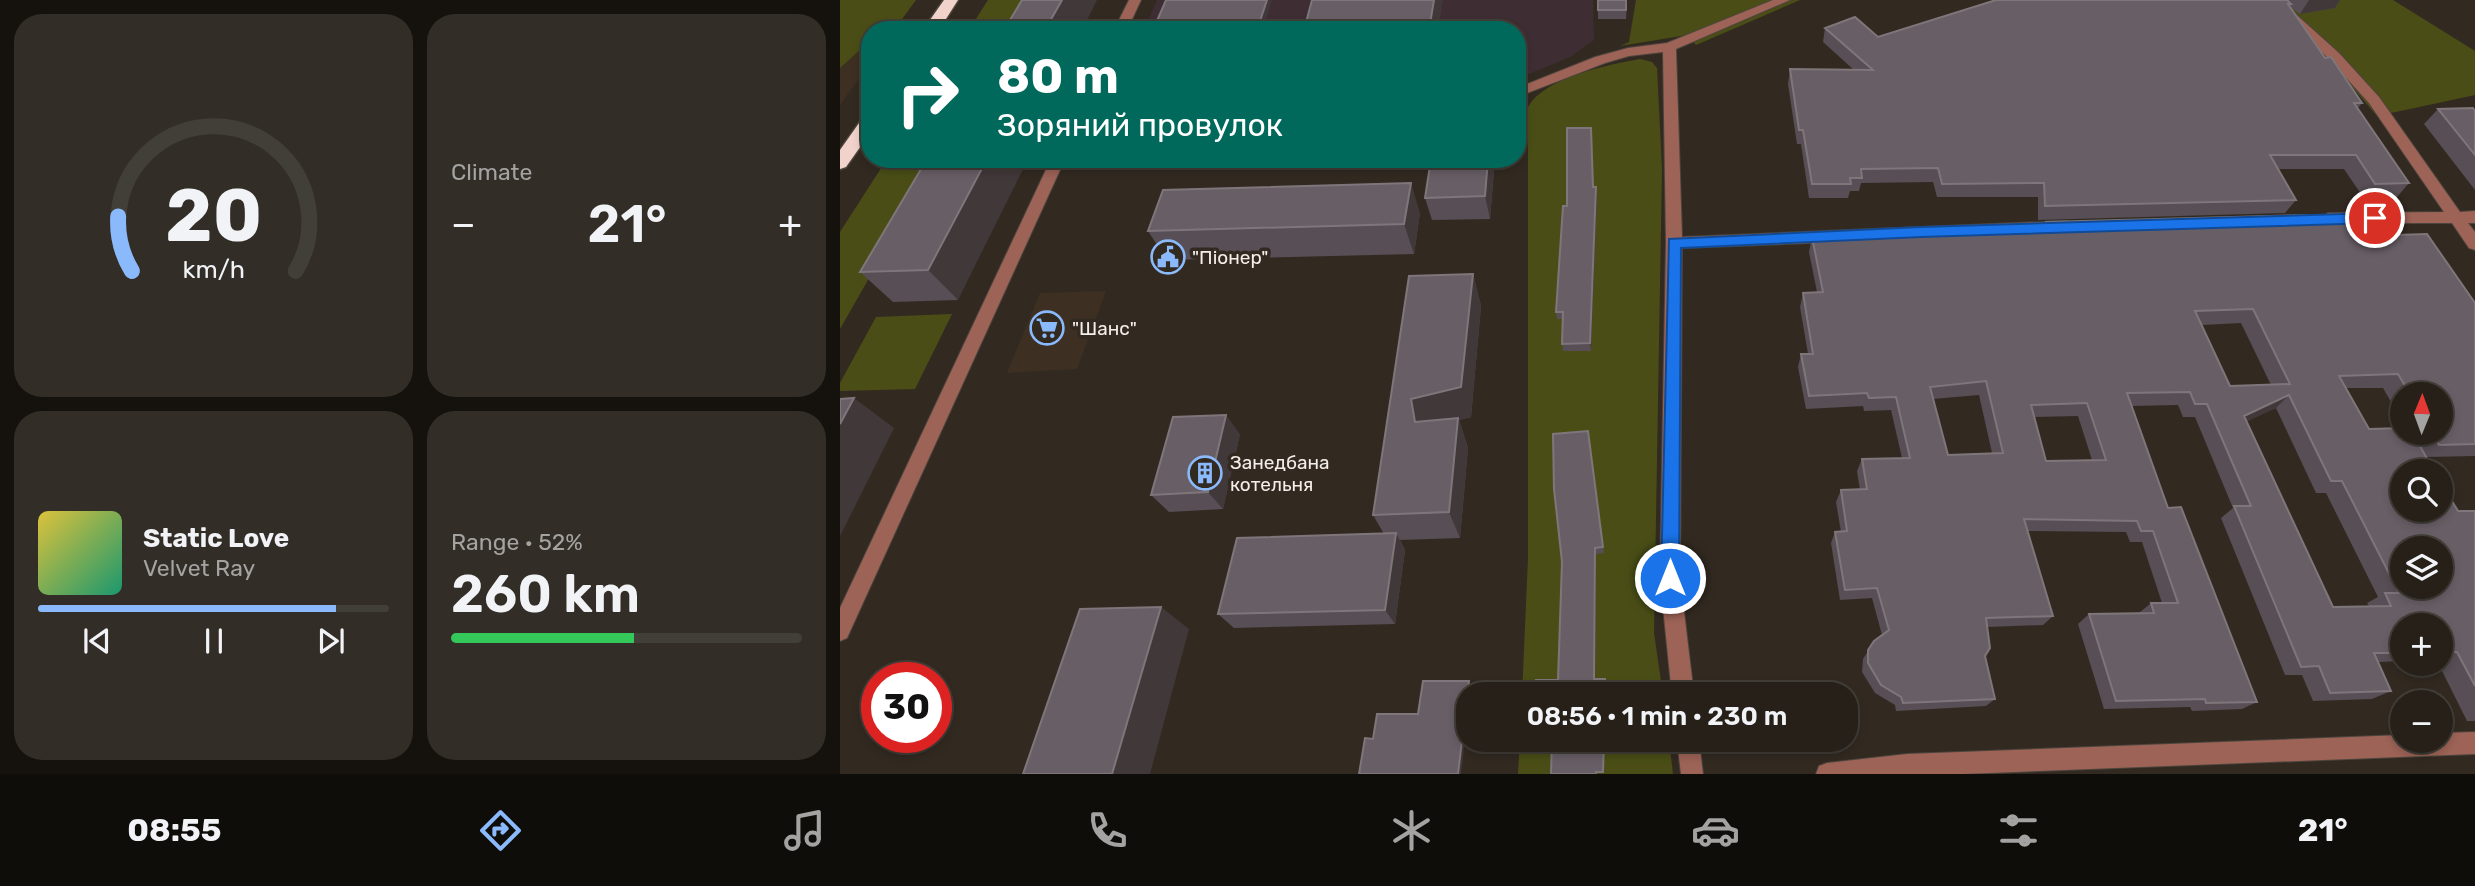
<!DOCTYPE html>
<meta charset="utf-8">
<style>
body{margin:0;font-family:Rubik,sans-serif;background:#322d26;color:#f1f3f6;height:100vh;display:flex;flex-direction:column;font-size:26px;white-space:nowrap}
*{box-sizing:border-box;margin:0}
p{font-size:23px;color:#a4a3a2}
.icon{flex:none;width:38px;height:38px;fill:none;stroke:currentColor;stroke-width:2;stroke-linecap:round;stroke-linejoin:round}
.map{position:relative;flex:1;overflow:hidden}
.sheet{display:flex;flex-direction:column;gap:14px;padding:14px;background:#15120e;width:840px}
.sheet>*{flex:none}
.hud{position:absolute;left:21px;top:21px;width:665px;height:147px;border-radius:28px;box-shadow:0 4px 10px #0003,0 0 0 2px #423e38;background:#00695c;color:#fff;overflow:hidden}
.needle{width:46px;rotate:1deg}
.buttons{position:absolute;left:1550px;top:382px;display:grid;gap:14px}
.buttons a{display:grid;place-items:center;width:63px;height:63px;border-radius:50%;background:#262019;box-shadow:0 4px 10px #0003,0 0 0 2px #423e38;font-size:35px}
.speed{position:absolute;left:21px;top:662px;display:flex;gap:14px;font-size:35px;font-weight:700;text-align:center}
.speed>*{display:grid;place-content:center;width:91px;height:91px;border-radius:50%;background:#262019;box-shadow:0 4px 10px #0003,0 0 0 2px #423e38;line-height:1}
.speed .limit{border:10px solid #d22;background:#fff;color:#111}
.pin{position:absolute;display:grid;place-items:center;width:60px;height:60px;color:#fff;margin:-30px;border:4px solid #fff;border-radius:50%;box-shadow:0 2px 7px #0007}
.me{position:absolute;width:77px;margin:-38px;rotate:0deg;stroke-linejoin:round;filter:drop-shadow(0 0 5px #0008)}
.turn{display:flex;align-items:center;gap:24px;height:147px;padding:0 21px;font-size:32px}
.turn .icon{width:91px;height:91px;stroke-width:2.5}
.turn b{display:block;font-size:49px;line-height:60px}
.big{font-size:52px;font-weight:600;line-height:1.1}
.sheet .widget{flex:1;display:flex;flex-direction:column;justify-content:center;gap:10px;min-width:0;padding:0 24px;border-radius:28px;background:#322d26}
.sheet .dial{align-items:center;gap:0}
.dial svg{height:182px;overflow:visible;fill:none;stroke:#423e38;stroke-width:7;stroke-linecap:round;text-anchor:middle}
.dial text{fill:#f1f3f6;stroke:none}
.song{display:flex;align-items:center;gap:21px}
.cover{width:84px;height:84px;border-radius:10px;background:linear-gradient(135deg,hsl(50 70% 55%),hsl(160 70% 35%))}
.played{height:7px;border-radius:4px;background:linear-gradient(90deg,#8abafc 85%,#423e38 85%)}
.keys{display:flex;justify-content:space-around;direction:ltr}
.heat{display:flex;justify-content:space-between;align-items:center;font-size:38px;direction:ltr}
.charge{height:10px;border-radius:5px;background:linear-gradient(90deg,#34c759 52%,#423e38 0)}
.sheet .tiles{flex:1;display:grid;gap:14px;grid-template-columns:repeat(2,1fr)}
.trip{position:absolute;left:616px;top:682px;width:402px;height:70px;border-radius:28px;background:#262019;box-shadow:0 4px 10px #0003,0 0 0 2px #423e38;font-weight:600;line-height:70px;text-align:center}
.menu{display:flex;height:112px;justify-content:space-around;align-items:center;background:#0f0d0a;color:#a4a3a2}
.menu .icon{width:49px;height:49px}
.menu .current{color:#8abafc}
.menu b{font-size:32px;color:#f1f3f6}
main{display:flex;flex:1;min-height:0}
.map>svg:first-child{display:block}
.built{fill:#3d3022}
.education{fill:#3f2d34}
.green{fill:#4a4e16}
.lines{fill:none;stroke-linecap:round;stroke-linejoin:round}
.minor-casing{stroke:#4d453d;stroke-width:2}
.highway-casing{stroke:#4d453d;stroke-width:3}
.minor{fill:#9d6357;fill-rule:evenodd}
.highway{fill:#f1d3cc;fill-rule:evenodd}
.wall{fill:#574e56;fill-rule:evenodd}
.shaded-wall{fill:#41383a}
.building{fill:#685f66;stroke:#7e767a;stroke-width:2;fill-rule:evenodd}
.route{fill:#1a73e8;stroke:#114b97;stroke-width:2}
.labels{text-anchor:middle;stroke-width:7;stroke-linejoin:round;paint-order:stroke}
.poi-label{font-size:19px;fill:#f4eee9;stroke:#322a21;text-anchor:start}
</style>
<main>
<section class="sheet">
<div class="tiles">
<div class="widget dial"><svg viewBox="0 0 100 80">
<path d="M14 69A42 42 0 1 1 86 69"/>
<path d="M14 69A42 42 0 0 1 8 45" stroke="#8abafc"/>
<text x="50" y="56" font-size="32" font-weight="700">20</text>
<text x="50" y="72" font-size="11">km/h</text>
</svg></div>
<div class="widget"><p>Climate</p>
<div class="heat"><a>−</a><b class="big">21°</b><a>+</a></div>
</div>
<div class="widget">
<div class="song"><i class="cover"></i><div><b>Static Love</b><p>Velvet Ray</p></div></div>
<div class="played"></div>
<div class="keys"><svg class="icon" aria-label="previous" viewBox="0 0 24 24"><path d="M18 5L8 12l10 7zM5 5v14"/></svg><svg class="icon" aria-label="pause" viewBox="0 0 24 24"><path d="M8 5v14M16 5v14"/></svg><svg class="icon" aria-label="next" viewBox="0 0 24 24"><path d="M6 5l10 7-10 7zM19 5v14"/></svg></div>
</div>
<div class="widget"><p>Range · 52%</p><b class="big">260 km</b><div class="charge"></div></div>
</div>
</section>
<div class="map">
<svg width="1635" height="774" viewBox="0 0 1635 774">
<rect width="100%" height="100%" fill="#322a21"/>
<path class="built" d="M30 41V63L0 105V68Z
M266 291 237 369 167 373 200 293Z"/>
<path class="education" d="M317 0H753L754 40 730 57 677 79V30H304Z"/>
<path class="green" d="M0 0H76L54 30H30V41L0 68Z
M148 0H190L173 30H129Z
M796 0H960L856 45 847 35 780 46 789 42Z
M1425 0H1553L1635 51V95L1537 116 1484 54Z
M800 59 812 62 817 68 822 169 814 633 823 695H682L688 558V107C705 77 768 65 800 59Z
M47 159H97L0 329V232Z
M112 314 75 389 0 391V383L36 317Z
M680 740H829L833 774H678Z"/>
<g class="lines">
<defs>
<path id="minor" d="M289 0H301L287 30H274Z
M933 0H950L836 49 842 237 1226 221 1234 227 1226 233 842 248 840 578 854 695H832L820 578 826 243 823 52 789 56 765 63 677 97V88L755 57 788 48 827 43Z
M1427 0H1440L1499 53 1539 97 1620 212 1635 211V223H1628L1635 232V250L1629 248 1612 223H1483L1480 219 1488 213 1604 212 1529 103 1489 59Z
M211 159H225L7 638 0 641V608Z
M1635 732V754L1124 774H976L979 766 987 763 1067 754 1563 735V740H1601V733Z
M837 740H859L863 774H841Z"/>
<path id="highway" d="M104 0H118L99 30H83Z
M30 114V133L6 167 0 169V150L24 116Z"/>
</defs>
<use href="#minor" class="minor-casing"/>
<use href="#highway" class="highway-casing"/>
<use href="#minor" class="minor"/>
<use href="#highway" class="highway"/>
</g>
<path class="wall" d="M758 0H787L786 19H758Z
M1156 0H1500L1495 8 1460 14 1449 6 1485 58 1522 103 1518 108 1569 183 1557 197H1523L1504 169H1438L1456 200 1445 213 1198 220V197H1097L1093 182 1021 183 1019 191H1010L1008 198H969L961 144H957L948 84 950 69 1014 70 983 42 985 28 1038 37Z
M1598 109 1635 111V190L1584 124Z
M87 159 118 300 53 302 20 272Z
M655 159 650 219 592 220 585 198Z
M753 187H756L757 195 751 351H723L722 344 723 319H717L716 312 727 206Z
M580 213 574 254 327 260 308 231Z
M1468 218 1523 236 1635 303V456L1586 457 1618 511H1635V721H1627L1598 663H1601V625H1563V661L1538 662 1551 691 1532 699 1473 701 1462 675H1445L1381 518 1393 508 1355 417H1343L1338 405 1291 406 1328 508 1417 702 1402 709 1352 711 1350 707 1264 709 1238 624 1249 614 1299 613 1311 603H1322L1302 542H1290L1286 532 1187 531 1213 616 1203 625 1147 627 1145 656 1155 699 1146 706 1056 711 1055 705 1035 693 1022 672 1023 659 1034 641 1042 635 1032 598 1000 600 991 543 995 532H1001L996 502 1001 490H1020L1017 471 1022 459 1062 458 1051 410 1024 411 1023 406 966 409 958 367 961 354H968L960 307 963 293 977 292 969 252 972 237 1203 228 1206 222ZM1401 323 1431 385 1390 386 1362 325ZM1506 388H1543L1563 423V394H1601V432H1563L1529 429ZM1139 395 1152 453 1108 455 1093 399ZM1436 408 1476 493H1486L1538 597 1527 603 1529 606 1493 607 1406 421ZM1238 416 1252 460 1206 461 1194 417Z
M633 274 641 306 631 417 619 420 628 448 620 538 560 540 565 550 555 624 394 628 378 614 544 534 533 515Z
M748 431 764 553 756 554 755 679H765L766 695H695L718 680Z
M400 434 383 509 329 512 311 495Z"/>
<path class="shaded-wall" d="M222 0H257L242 30H205Z
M427 0H432L423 30H417Z
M594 0H603L598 30H589Z
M1469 0H1500L1495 8 1460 14Z
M147 159H188L118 300 88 270Z
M648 159H655L650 219 645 196Z
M571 183 580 213 574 254 564 224Z
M756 187 757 195 751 351 750 343Z
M633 274 641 306 631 417 619 420 628 448 620 538 609 512 575 422 571 399Z
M1449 395 1436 408 1391 429 1404 416Z
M14 398 54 428 0 536V424Z
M386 415 400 434 383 509 368 492Z
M556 533 565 550 555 624 545 610Z
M755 548 756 554 755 684 754 679Z
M321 607 349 629 310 774H272Z
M629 681 631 686 630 695H628V712L621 774H618Z"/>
<path class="building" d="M182 0H222L205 30H164Z
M326 0H427L417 30H313Z
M472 0H594L589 30H464Z
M758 0H786V10H758Z
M1156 0H1447L1451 4H1448L1485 58 1491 57 1522 103H1514L1569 183 1535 184 1516 155H1430L1456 200 1205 206 1204 183 1102 184 1098 168 1021 169 1022 178H1010L1011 184H972L963 130H959L950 69 1033 70 985 28 1015 17 1038 37Z
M1633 108 1635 111V155L1598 109Z
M727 128H751L753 187H756L750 343 722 344 723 312H716L723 206H727Z
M87 159H147L88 270 20 272Z
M591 159H648L645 196 585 198Z
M571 183 564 224 308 231 323 190Z
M1467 215 1468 218 1510 217 1523 236 1587 234 1635 303V444L1599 445 1592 432H1601V394H1570L1558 374 1499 376 1529 429 1563 428V432H1572L1594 471H1563V509H1601V483L1618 511H1635V686L1617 652H1601V625H1563V653H1534L1551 691 1490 693 1479 666 1461 667 1394 506H1411L1367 404H1355L1350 392 1287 393 1328 508 1341 507 1417 702 1366 703 1365 699 1276 701 1249 614 1314 613 1311 603H1338L1313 531H1301L1297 521 1184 519 1213 616 1146 618 1150 648 1145 656 1155 699 1063 703 1061 697 1041 685 1028 663V650L1034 641 1049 630 1037 588 1005 590 995 532 1007 531 1001 490 1027 489 1022 459 1070 458 1056 397 1029 398 1027 393 969 396 961 354H973L963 293 983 292 972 237 1206 228V222ZM1413 309 1450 384 1390 386 1355 311ZM1146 381 1163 453 1108 455 1090 387ZM1449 395 1491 481H1502L1559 593H1545L1551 606 1493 607 1404 416ZM1247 403 1266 460 1206 461 1191 405ZM1563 548H1601V586H1563Z
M633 274 621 387 571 399 575 422 618 418 609 512 533 515 569 276Z
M14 398 0 424V399Z
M386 415 368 492 311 495 333 417Z
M748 431 763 547 755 548 754 679H765V695H695L696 680H718L722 562 714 489 713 434Z
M556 533 545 610 378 614 397 538Z
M321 607 272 774H183L240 609Z
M583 681H629L618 774H519L525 738 533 739 537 714H578Z
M712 740H764L763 772H756V774H711Z"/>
<path class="route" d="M1535 213 1542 218 1535 223 1081 237 841 248 839 578 837 584 830 587 824 584 821 578 829 239 1081 227Z"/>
<defs>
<symbol id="civic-ring" viewBox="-11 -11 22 22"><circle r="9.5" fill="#322a21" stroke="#8abafc" stroke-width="1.5"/><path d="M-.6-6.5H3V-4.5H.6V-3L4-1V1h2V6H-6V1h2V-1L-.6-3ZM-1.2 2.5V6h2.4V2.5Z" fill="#8abafc"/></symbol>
<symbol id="supermarket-ring" viewBox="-11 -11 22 22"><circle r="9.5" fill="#322a21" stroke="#8abafc" stroke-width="1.5"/><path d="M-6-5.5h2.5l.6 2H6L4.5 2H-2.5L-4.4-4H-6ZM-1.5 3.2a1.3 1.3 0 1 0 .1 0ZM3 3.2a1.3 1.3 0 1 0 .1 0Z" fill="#8abafc"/></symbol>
<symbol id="building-ring" viewBox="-11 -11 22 22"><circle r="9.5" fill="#322a21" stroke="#8abafc" stroke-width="1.5"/><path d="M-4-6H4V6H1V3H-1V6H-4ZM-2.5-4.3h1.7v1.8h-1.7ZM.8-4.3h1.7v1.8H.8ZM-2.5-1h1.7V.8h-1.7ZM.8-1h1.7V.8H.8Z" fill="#8abafc"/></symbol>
</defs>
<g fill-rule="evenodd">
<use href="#civic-ring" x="309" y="238" width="38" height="38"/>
<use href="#supermarket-ring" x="188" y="309" width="38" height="38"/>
<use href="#building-ring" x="346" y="454" width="38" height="38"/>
</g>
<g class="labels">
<g class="poi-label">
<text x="352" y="264">"Піонер"</text>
<text x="232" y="335">"Шанс"</text>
<text x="390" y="469">Занедбана<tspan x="390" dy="22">котельня</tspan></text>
</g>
</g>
</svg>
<div class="buttons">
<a><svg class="needle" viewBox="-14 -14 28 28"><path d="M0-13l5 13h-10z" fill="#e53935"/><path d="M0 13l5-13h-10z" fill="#a4a3a2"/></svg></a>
<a><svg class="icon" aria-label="search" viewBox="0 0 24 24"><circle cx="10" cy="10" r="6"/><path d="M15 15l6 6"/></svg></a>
<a><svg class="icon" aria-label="layers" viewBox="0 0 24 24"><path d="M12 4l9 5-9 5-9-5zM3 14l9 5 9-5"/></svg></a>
<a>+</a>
<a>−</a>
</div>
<div class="speed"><div class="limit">30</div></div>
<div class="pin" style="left:1535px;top:218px;background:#d93025"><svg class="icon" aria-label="arrive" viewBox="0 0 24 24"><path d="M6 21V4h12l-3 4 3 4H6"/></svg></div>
<svg class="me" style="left:830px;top:578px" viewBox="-20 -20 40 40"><circle r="17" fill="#1a73e8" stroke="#fff" stroke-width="3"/><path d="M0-11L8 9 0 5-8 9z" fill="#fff"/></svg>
<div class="trip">08:56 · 1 min · 230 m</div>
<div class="hud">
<div class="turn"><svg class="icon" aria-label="right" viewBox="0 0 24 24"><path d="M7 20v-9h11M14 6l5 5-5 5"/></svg><div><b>80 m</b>Зоряний провулок</div></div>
</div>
</div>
</main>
<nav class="menu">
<b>08:55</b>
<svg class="icon current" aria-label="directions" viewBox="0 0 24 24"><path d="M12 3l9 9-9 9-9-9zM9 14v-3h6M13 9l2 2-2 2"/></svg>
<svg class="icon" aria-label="music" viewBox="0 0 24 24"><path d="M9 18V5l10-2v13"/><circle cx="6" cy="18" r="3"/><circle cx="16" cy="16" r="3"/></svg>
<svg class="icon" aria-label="phone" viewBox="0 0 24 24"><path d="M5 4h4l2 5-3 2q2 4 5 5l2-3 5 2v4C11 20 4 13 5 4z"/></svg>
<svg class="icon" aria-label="climate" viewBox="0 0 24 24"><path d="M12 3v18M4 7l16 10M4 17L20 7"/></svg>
<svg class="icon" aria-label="car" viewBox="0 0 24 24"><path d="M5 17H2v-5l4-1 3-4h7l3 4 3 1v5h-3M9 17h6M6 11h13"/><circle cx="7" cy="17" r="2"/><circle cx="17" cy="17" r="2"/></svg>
<svg class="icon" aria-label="filters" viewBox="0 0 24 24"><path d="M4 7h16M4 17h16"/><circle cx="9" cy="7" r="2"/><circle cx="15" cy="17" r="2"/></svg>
<b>21°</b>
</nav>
